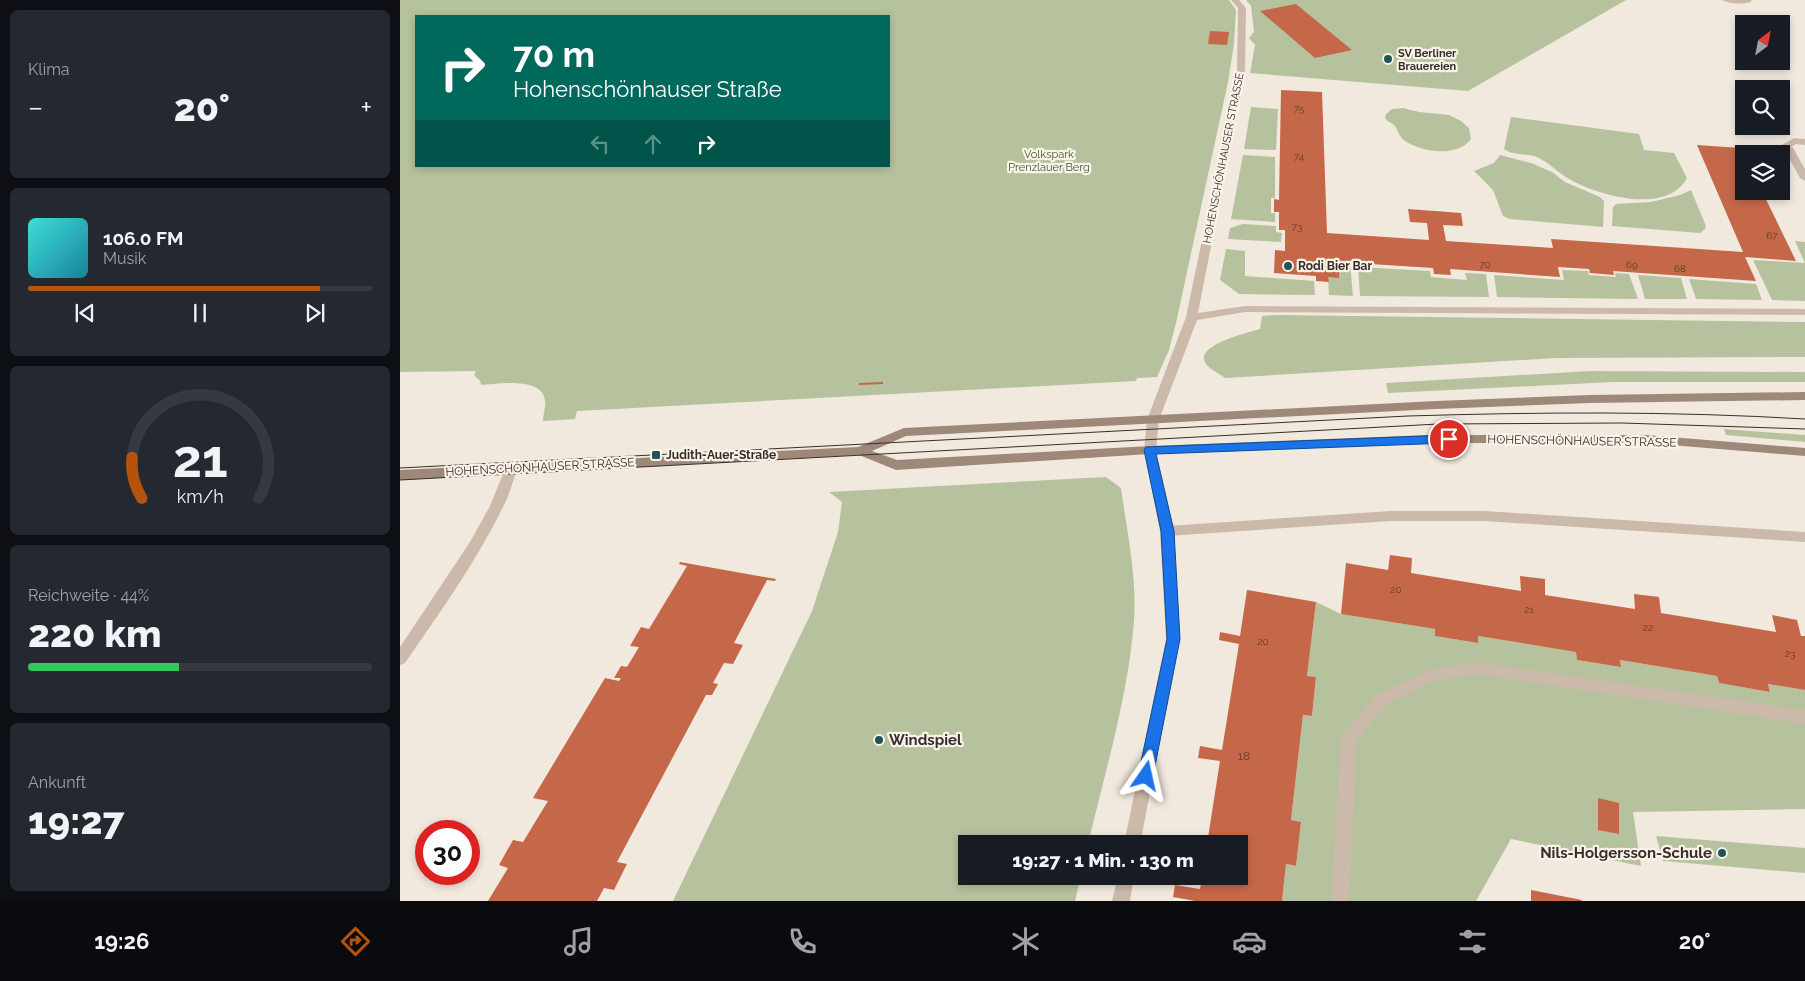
<!DOCTYPE html>
<html lang="de">
<meta charset="utf-8">
<style>
body{margin:0;font-family:Raleway,sans-serif;background:#242831;color:#f1f3f6;height:100vh;display:flex;flex-direction:column;font-size:19px;white-space:nowrap}
*{box-sizing:border-box;margin:0}
p{font-size:16px;color:#9ea1a6}
.icon{flex:none;width:28px;height:28px;fill:none;stroke:currentColor;stroke-width:2;stroke-linecap:round;stroke-linejoin:round}
.map{position:relative;flex:1;overflow:hidden}
.side{display:flex;flex-direction:column;gap:10px;padding:10px;background:#0d0f14;width:400px}
.side>*{flex:none}
.top-card{position:absolute;left:15px;top:15px;width:475px;height:152px;border-radius:0px;box-shadow:0 2px 8px #0003;background:#00695c;color:#fff;overflow:hidden}
.needle{width:32px;rotate:32deg}
.buttons{position:absolute;left:1335px;top:15px;display:grid;gap:10px}
.buttons a{display:grid;place-items:center;width:55px;height:55px;border-radius:0px;background:#171b24;box-shadow:0 2px 8px #0003;font-size:25px}
.speed{position:absolute;left:15px;top:820px;display:flex;gap:10px;font-size:25px;font-weight:700;text-align:center}
.speed>*{display:grid;place-content:center;width:65px;height:65px;border-radius:50%;background:#171b24;box-shadow:0 2px 8px #0003;line-height:1}
.speed .limit{border:8px solid #d22;background:#fff;color:#111}
.pin{position:absolute;display:grid;place-items:center;width:42px;height:42px;color:#fff;margin:-21px;border:2px solid #fff;border-radius:50%;box-shadow:0 1px 5px #0007}
.me{position:absolute;width:55px;margin:-28px;rotate:11deg;stroke-linejoin:round;filter:drop-shadow(0 0 4px #0008)}
.turn{display:flex;align-items:center;gap:18px;height:105px;padding:0 15px;font-size:22px}
.turn .icon{width:65px;height:65px;stroke-width:2.5}
.turn b{display:block;font-size:35px;line-height:42px}
.lanes{display:flex;align-items:center;height:48px;padding:0 15px;background:#0003;justify-content:center;gap:25px;direction:ltr}
.lanes .off{opacity:.35}
.big{font-size:38px;font-weight:800;line-height:1.1}
.side .card{flex:1;display:flex;flex-direction:column;justify-content:center;gap:8px;min-width:0;padding:0 18px;border-radius:8px;background:#242831}
.side .dial{align-items:center;gap:0}
.dial svg{height:130px;overflow:visible;fill:none;stroke:#363941;stroke-width:7;stroke-linecap:round;text-anchor:middle}
.dial text{fill:#f1f3f6;stroke:none}
.song{display:flex;align-items:center;gap:15px}
.cover{width:60px;height:60px;border-radius:8px;background:linear-gradient(135deg,hsl(180 70% 55%),hsl(190 70% 35%))}
.played{height:5px;border-radius:2px;background:linear-gradient(90deg,#b45309 85%,#363941 85%)}
.keys{display:flex;justify-content:space-around;direction:ltr}
.heat{display:flex;justify-content:space-between;align-items:center;font-size:28px;direction:ltr}
.charge{height:8px;border-radius:4px;background:linear-gradient(90deg,#34c759 44%,#363941 0)}
.trip{position:absolute;left:558px;top:835px;width:290px;height:50px;border-radius:0px;background:#171b24;box-shadow:0 2px 8px #0003;font-weight:800;line-height:50px;text-align:center}
.dock{display:flex;height:80px;justify-content:space-around;align-items:center;background:#090b0e;color:#9ea1a6}
.dock .icon{width:35px;height:35px}
.dock .on{color:#b45309}
.dock b{font-size:22px;color:#f1f3f6}
main{display:flex;flex:1;min-height:0}
.map>svg:first-child{display:block}
.green{fill:#b5c29d;fill-rule:evenodd}
.building{fill:#c56849}
.lines{fill:none;stroke-linecap:round;stroke-linejoin:round}
.lane{fill:#cbb9a9;fill-rule:evenodd}
.street{fill:#cbb9a9;fill-rule:evenodd}
.secondary{fill:#9e887a;fill-rule:evenodd}
.tram{stroke:#382e29;stroke-width:1}
.route{fill:#1a73e8;stroke:#114b97}
.poi-dot{fill:#1e5559;stroke:#faf3ea;stroke-width:2}
.labels{text-anchor:middle;stroke-width:4.5;stroke-linejoin:round;paint-order:stroke}
.number-label{font-size:10px;fill:#5b3c31}
.far-poi-label{font-size:11px;font-weight:bold;fill:#382e29;stroke:#faf3ea;text-anchor:start}
.far-park-label{font-size:11px;fill:#47562d;stroke:#faf3ea}
.far-street-label{font-size:11px;fill:#382e29;stroke:#faf3ea}
.poi-label{font-size:12px;font-weight:bold;fill:#382e29;stroke:#faf3ea;text-anchor:start}
.street-label{font-size:12px;fill:#382e29;stroke:#faf3ea}
.near-number-label{font-size:12px;fill:#5b3c31}
.near-poi-label{font-size:15px;font-weight:bold;fill:#382e29;stroke:#faf3ea;text-anchor:start}
</style>
<main>
<section class="side">
<div class="card"><p>Klima</p>
<div class="heat"><a>−</a><b class="big">20°</b><a>+</a></div>
</div>
<div class="card">
<div class="song"><i class="cover"></i><div><b>106.0 FM</b><p>Musik</p></div></div>
<div class="played"></div>
<div class="keys"><svg class="icon" aria-label="previous" viewBox="0 0 24 24"><path d="M18 5L8 12l10 7zM5 5v14"/></svg><svg class="icon" aria-label="pause" viewBox="0 0 24 24"><path d="M8 5v14M16 5v14"/></svg><svg class="icon" aria-label="next" viewBox="0 0 24 24"><path d="M6 5l10 7-10 7zM19 5v14"/></svg></div>
</div>
<div class="card dial"><svg viewBox="0 0 100 80">
<path d="M14 69A42 42 0 1 1 86 69"/>
<path d="M14 69A42 42 0 0 1 8 44" stroke="#b45309"/>
<text x="50" y="56" font-size="32" font-weight="700">21</text>
<text x="50" y="72" font-size="11">km/h</text>
</svg></div>
<div class="card"><p>Reichweite · 44%</p><b class="big">220 km</b><div class="charge"></div></div>
<div class="card"><p>Ankunft</p><b class="big">19:27</b></div>
</section>
<div class="map">
<svg width="1405" height="901" viewBox="0 0 1405 901">
<rect width="100%" height="100%" fill="#f2e9de"/>
<path class="green" d="M0 0H829L836 10 834 44 828 82 776 323 769 350 757 377 737 378 736 381 177 411 175 419 143 421C143 415 146 407 145 401 143 376 97 384 81 385L80 381 74 375 76 371 0 372ZM16 16H489V166H16Z
M846 0H1226L1068 91 850 73 855 45 849 38 854 32 851 6Z
M851 107 878 109 876 150 844 149Z
M1003 108 1019 112 1049 115 1061 121 1069 128 1071 139C1057 158 1021 152 1005 141 998 136 998 129 994 125 990 122 988 122 985 118L986 114 992 109Z
M1111 117 1239 134 1244 150 1274 153 1287 178C1267 215 1200 196 1171 180 1159 174 1150 163 1137 157 1126 153 1113 156 1104 149Z
M843 155 875 157V198H871V213H875V222L831 219Z
M1100 155 1131 163 1152 172 1165 182 1200 197 1204 201 1203 227 1110 219 1103 216 1093 190 1074 171 1094 163Z
M1291 190 1306 226 1305 229 1300 233 1212 226 1213 207 1216 204 1251 202 1280 195Z
M843 224 876 226V232L882 233 881 242 828 239 830 228Z
M1395 241 1405 242V301L1372 300 1353 260 1405 263Z
M826 249 845 251V276L914 281 915 295 839 294 820 280Z
M939 262 950 263 953 296 929 295 928 277Z
M958 267 1030 271 1031 277 1067 280 1065 273 1086 274 1089 297 960 296Z
M1162 270 1188 271 1189 275 1216 277 1215 273 1229 274 1238 299 1097 297 1094 275 1164 280Z
M1238 275 1281 278 1287 299H1245Z
M1289 279 1356 284 1362 300 1296 299Z
M876 315 1405 322V357L1157 358 825 378C819 373 806 368 804 360 800 344 849 332 860 329L862 316Z
M1190 371 1405 372V382H1214L988 393 986 383Z
M1324 429 1405 435V442L1326 435Z
M706 477 721 488C727 532 737 576 734 620 729 693 705 772 688 844H566V876H681L675 901H273L412 611 438 532 442 502 429 492Z
M916 602 941 614 1035 629V636L1078 643V636L1176 652 1177 660 1221 667 1220 660 1317 676 1319 683 1370 692 1368 684 1405 690V809L1233 812 1241 866 1111 839 1076 901H882L886 864 896 866 901 822 891 820 903 715 912 716 916 678 907 676Z
M1256 836 1405 848V873L1263 861Z"/>
<path class="building" d="M896 4 952 50 915 58 860 11Z
M810 31 829 32 827 45 808 44Z
M881 90 922 92 927 233 1029 240 1027 223 1010 222 1008 209 1061 213 1063 226 1043 225 1046 241 1153 248 1151 239 1343 252 1297 145 1341 148 1344 154V191H1362L1396 261 1345 257 1356 281 1213 271 1214 275 1190 273 1189 269 1158 267 1160 277 1050 269 1051 275 1034 274 1033 268 939 262V278L928 277 929 282 916 281V276L874 273 875 250 885 251V230H879V212H874V199L879 200Z
M483 382V384L459 385V383Z
M990 555 1012 558 1011 573 1121 591 1120 576 1145 579V595L1235 609 1234 594 1259 597 1261 613 1376 632 1372 615 1397 620 1401 636H1405V690L1368 684 1370 692 1319 683 1317 676 1220 660 1221 667 1177 660 1176 652 1078 636V643L1035 636V629L941 614 946 563 988 570Z
M280 562 376 579 375 581 367 580 334 643 343 645 333 664 324 663 313 683 318 684 312 695H306L217 862 227 864 214 890 204 888 197 901H88L108 868 99 865 113 840 123 842 148 801 133 798 205 678 219 681 221 678H214L221 666 227 667 239 647 230 646 241 627 249 629 287 566 279 564Z
M847 590 916 602 907 676 916 677 912 716 903 715 891 820 901 822 896 866 886 864 882 901H795L773 897 775 885 800 889 802 876H839V844H807L820 761 798 758 800 746 822 750 839 644 819 640 820 632 840 636Z
M1198 798 1219 803V834L1198 830Z
M1131 890 1182 900 1181 901H1131Z"/>
<g class="lines">
<path class="lane" d="M831 0H839L846 8 845 71 841 74 837 71 838 8Z
M1322 0H1351L1352 1C1345 5 1329 4 1322 0Z
M991 511H1085L1405 532V542L1085 521H991L767 536 762 535 760 531 762 527 767 526Z
M1077 662 1405 710V724L1077 674 1033 681 985 706 957 740 949 901H931L941 738 944 733 975 696 1031 669Z"/>
<path class="street" d="M841 68 845 71 798 313 845 306 1405 309V315L845 312 797 320 759 420 756 450 774 531 780 639 740 844H724L766 639 760 531 744 450 747 420 786 317 837 71Z
M1394 138 1405 139V145L1396 144 1392 146 1405 169V181L1400 178 1382 145Z
M111 464 115 466 117 469C113 481 110 493 104 505 77 561 40 612 5 663L0 665V647L70 542 90 506 105 469 107 466Z
M718 876H734L730 901H712Z"/>
<path class="secondary" d="M1405 392V400L1190 403 1036 409 506 436 472 451 497 460 750 446 1029 435H1246L1405 448V456L1246 443H1029L750 454 496 470 459 455 0 480V470L458 447 504 428 1036 401 1190 395Z"/>
<path class="tram" d="M0 468 1008 416C1140 412 1272 411 1405 419
M0 480 1038 424 1222 423 1405 429"/>
</g>
<path class="route" d="M1049 435 1055 439 1049 443 756 454 774 531 780 639 753 776 751 781 746 783 740 781 738 776 767 639 761 531 744 450 746 447Z"/>
<g class="poi-dot">
<circle cx="988" cy="59" r="5"/>
<circle cx="888" cy="266" r="5"/>
<rect x="251" y="450" width="10" height="10" rx="2.5"/>
<circle cx="479" cy="740" r="5"/>
<circle cx="1322" cy="853" r="5"/>
</g>
<g class="labels">
<g class="number-label">
<text x="899" y="112">75</text>
<text x="899" y="160">74</text>
<text x="897" y="230">73</text>
<text x="1372" y="239">67</text>
<text x="1085" y="268">70</text>
<text x="1232" y="268">69</text>
<text x="1280" y="272">68</text>
<text x="996" y="593">20</text>
<text x="1129" y="613">21</text>
<text x="1248" y="631">22</text>
<text x="863" y="645">20</text>
<text x="1390" y="657">23</text>
</g>
<g class="far-poi-label">
<text x="998" y="57">SV Berliner<tspan x="998" dy="13">Brauereien</tspan></text>
</g>
<g class="far-park-label">
<text x="649" y="158">Volkspark<tspan x="649" dy="13">Prenzlauer Berg</tspan></text>
</g>
<g class="far-street-label">
<text transform="translate(823 158) rotate(-79)" y="4">HOHENSCHÖNHAUSER STRASSE</text>
</g>
<g class="poi-label">
<text x="898" y="270">Rodi Bier Bar</text>
<text x="266" y="459">Judith-Auer-Straße</text>
</g>
<g class="street-label">
<text transform="translate(1182 441) rotate(1)" y="4">HOHENSCHÖNHAUSER STRASSE</text>
<text transform="translate(140 467) rotate(-3)" y="4">HOHENSCHÖNHAUSER STRASSE</text>
</g>
<g class="near-number-label">
<text x="844" y="760">18</text>
</g>
<g class="near-poi-label">
<text x="489" y="745">Windspiel</text>
<text x="1312" y="858" text-anchor="end">Nils-Holgersson-Schule</text>
</g>
</g>
</svg>
<div class="buttons">
<a><svg class="needle" viewBox="-14 -14 28 28"><path d="M0-13l5 13h-10z" fill="#e53935"/><path d="M0 13l5-13h-10z" fill="#9ea1a6"/></svg></a>
<a><svg class="icon" aria-label="search" viewBox="0 0 24 24"><circle cx="10" cy="10" r="6"/><path d="M15 15l6 6"/></svg></a>
<a><svg class="icon" aria-label="layers" viewBox="0 0 24 24"><path d="M12 4l9 5-9 5-9-5zM3 14l9 5 9-5"/></svg></a>
</div>
<div class="speed"><div class="limit">30</div></div>
<div class="pin" style="left:1049px;top:439px;background:#d93025"><svg class="icon" aria-label="arrive" viewBox="0 0 24 24"><path d="M6 21V4h12l-3 4 3 4H6"/></svg></div>
<svg class="me" style="left:746px;top:776px" viewBox="-20 -20 40 40"><path d="M0-17L14 15 0 8-14 15z" fill="#1a73e8" stroke="#fff" stroke-width="4"/></svg>
<div class="trip">19:27 · 1 Min. · 130 m</div>
<div class="top-card">
<div class="turn"><svg class="icon" aria-label="right" viewBox="0 0 24 24"><path d="M7 20v-9h11M14 6l5 5-5 5"/></svg><div><b>70 m</b>Hohenschönhauser Straße</div></div>
<div class="lanes"><svg class="icon off" aria-label="left" viewBox="0 0 24 24"><path d="M17 20v-9H6M10 6l-5 5 5 5"/></svg><svg class="icon off" aria-label="ahead" viewBox="0 0 24 24"><path d="M12 20V5M6 11l6-6 6 6"/></svg><svg class="icon" aria-label="right" viewBox="0 0 24 24"><path d="M7 20v-9h11M14 6l5 5-5 5"/></svg></div>
</div>
</div>
</main>
<nav class="dock">
<b>19:26</b>
<svg class="icon on" aria-label="directions" viewBox="0 0 24 24"><path d="M12 3l9 9-9 9-9-9zM9 14v-3h6M13 9l2 2-2 2"/></svg>
<svg class="icon" aria-label="music" viewBox="0 0 24 24"><path d="M9 18V5l10-2v13"/><circle cx="6" cy="18" r="3"/><circle cx="16" cy="16" r="3"/></svg>
<svg class="icon" aria-label="phone" viewBox="0 0 24 24"><path d="M5 4h4l2 5-3 2q2 4 5 5l2-3 5 2v4C11 20 4 13 5 4z"/></svg>
<svg class="icon" aria-label="climate" viewBox="0 0 24 24"><path d="M12 3v18M4 7l16 10M4 17L20 7"/></svg>
<svg class="icon" aria-label="car" viewBox="0 0 24 24"><path d="M5 17H2v-5l4-1 3-4h7l3 4 3 1v5h-3M9 17h6M6 11h13"/><circle cx="7" cy="17" r="2"/><circle cx="17" cy="17" r="2"/></svg>
<svg class="icon" aria-label="filters" viewBox="0 0 24 24"><path d="M4 7h16M4 17h16"/><circle cx="9" cy="7" r="2"/><circle cx="15" cy="17" r="2"/></svg>
<b>20°</b>
</nav>
